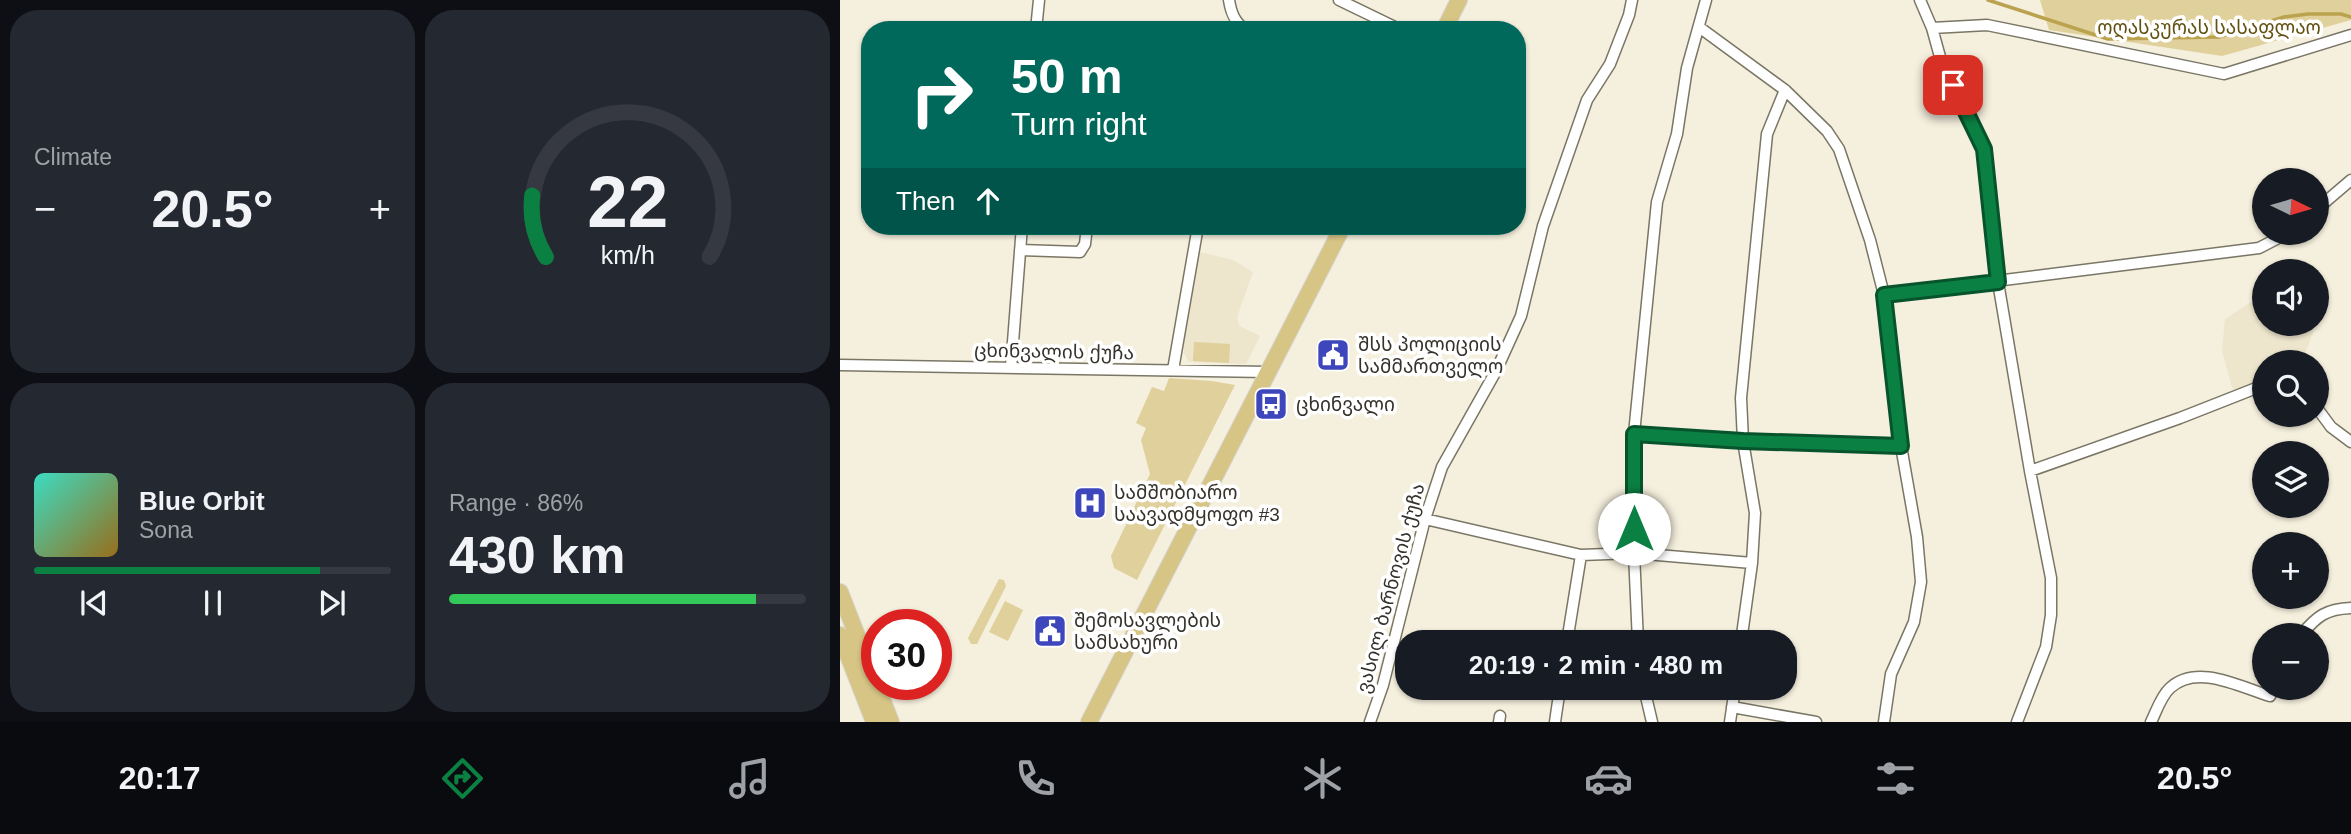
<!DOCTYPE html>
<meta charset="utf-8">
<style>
body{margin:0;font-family:Helvetica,"Noto Sans Georgian",sans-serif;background:#242831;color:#f1f3f6;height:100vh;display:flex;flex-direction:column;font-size:26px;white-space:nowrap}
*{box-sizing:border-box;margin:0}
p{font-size:23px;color:#9ea1a6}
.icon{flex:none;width:38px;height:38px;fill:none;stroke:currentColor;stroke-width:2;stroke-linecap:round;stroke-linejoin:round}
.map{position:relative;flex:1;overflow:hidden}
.panel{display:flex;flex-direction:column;gap:10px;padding:10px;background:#0d0f14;width:840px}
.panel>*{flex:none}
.guide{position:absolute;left:21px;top:21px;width:665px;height:214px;border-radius:28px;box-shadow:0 2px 5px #0004;background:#00695c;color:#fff;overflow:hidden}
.needle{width:46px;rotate:95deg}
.buttons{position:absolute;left:1412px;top:168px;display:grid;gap:14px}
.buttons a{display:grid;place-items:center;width:77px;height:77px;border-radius:50%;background:#171b24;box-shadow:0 2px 5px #0004;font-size:35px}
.speed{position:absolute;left:21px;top:609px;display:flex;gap:14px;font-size:35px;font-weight:700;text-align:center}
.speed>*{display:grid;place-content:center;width:91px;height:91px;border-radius:50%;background:#171b24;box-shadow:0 2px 5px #0004;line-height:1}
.speed .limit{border:10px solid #d22;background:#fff;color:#111}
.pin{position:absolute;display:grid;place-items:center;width:60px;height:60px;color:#fff;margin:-30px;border-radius:14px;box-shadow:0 4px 10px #0006}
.me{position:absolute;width:77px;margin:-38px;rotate:0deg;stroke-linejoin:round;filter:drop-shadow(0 0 5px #0008)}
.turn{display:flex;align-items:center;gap:24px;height:147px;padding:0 35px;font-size:32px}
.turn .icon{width:91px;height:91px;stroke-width:2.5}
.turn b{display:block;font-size:49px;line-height:60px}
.then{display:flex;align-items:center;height:66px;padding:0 35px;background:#0003;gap:14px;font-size:26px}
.big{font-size:52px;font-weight:800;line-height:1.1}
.panel .card{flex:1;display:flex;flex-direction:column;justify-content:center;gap:10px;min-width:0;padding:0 24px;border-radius:28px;background:#242831}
.panel .dial{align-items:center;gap:0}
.dial svg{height:182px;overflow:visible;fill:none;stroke:#363941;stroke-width:7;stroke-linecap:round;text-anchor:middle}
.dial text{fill:#f1f3f6;stroke:none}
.song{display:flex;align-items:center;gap:21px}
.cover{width:84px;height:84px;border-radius:10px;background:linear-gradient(135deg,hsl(170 70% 55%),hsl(40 70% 35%))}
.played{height:7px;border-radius:4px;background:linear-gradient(90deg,#0b8043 80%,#363941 80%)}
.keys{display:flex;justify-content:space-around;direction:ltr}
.heat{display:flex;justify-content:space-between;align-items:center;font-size:38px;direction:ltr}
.charge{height:10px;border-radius:5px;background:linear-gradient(90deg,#34c759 86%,#363941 0)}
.panel .tiles{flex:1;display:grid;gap:10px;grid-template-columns:repeat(2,1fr)}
.trip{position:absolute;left:555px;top:630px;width:402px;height:70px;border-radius:28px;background:#171b24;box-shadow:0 2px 5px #0004;font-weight:800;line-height:70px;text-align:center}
.dock{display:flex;height:112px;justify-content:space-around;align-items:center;background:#090b0e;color:#9ea1a6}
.dock .icon{width:49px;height:49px}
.dock .selected{color:#0b8043}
.dock b{font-size:32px;color:#f1f3f6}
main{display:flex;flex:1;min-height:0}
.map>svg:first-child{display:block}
.built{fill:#ede5cc}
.green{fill:#e0d09c}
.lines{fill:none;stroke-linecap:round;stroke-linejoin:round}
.stream{stroke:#baa24f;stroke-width:3.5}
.street-casing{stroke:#7a7665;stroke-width:13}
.primary-casing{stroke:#d6d6d5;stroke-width:18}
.street{stroke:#fff;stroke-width:10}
.primary{stroke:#d7c586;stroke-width:16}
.route-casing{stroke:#07532c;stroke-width:18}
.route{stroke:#0b8043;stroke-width:12}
.labels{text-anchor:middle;stroke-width:7;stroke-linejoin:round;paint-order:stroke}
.park-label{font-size:19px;fill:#625111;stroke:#fff}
.poi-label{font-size:19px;fill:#34322b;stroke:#fff;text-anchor:start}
.street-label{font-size:19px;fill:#34322b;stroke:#fff}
</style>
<main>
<section class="panel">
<div class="tiles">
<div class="card"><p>Climate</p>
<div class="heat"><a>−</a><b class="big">20.5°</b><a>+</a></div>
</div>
<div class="card dial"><svg viewBox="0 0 100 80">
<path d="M14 69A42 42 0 1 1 86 69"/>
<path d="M14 69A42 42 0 0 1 8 42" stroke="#0b8043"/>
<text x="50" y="56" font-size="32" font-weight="700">22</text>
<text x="50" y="72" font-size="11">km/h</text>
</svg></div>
<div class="card">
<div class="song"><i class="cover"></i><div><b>Blue Orbit</b><p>Sona</p></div></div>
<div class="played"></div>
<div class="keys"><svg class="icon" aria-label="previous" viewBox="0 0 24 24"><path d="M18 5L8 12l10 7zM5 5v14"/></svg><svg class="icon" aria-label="pause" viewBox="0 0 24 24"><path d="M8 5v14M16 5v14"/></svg><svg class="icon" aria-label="next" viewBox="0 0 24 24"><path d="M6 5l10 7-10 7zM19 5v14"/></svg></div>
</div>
<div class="card"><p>Range · 86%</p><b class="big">430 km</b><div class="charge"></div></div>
</div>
</section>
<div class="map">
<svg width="1511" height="722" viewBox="0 0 1511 722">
<rect width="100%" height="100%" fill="#f5efdd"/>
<path class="built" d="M360 252 393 260 413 272 397 317 399 326 420 336 406 364 349 362 344 353 343 311Z
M1424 299V324H1476L1462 362H1424V381L1401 390 1392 388 1382 351 1385 319 1411 302Z"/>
<path class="green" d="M1200 0H1511V20L1382 56 1209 30Z
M354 342 390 344 389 363 353 361Z
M329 378 372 381 395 385 297 580 274 568 271 556 310 474 301 440 306 428 296 423 312 387 324 391Z
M159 579 164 580 166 586 137 644H131L128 638Z
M165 601 183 610 168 641 149 632Z"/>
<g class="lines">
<path class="stream" d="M1148 0 1268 39 1379 37 1444 17 1468 14H1501L1511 17"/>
<defs>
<path id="street" d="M389 0C391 13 395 23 406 30
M499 0 561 30
M1080 0 1092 28 1102 64 1144 148 1148 174 1158 282 1190 471 1211 578V615L1206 647 1177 722
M859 27 945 90 987 131 999 149 1030 240 1044 295 1061 446 1077 537 1081 582 1074 622 1051 674 1044 722
M1092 28 1147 25 1384 74 1511 35
M196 30 199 0
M1477 209 1511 180
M180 250 240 252 245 244 247 226
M1044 295 1419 248 1448 233
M0 365 428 372
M171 368 182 226
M333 370 358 226
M1477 408 1491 427 1511 442
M794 434 903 441 1061 446
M1190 471 1340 418 1424 385
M585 519 741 555 794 553 912 563
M1461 635C1477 616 1486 609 1511 608
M727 642 741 555
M798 642 794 553V434L817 202 837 134 847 68 866 0
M901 642 912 563 915 513 903 441 901 398 927 134 945 90
M804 688 812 722
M892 707 976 722
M530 722 543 685 585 519 602 467 656 371 681 316 703 226 747 100 770 64 789 15 792 0
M659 722 660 716
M715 722 720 688
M890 722 895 688
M1311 722C1316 712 1321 696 1330 688 1357 663 1400 687 1430 696L1434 688"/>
<path id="primary" d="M604 30 619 0
M0 592 51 722
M0 635 34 722
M249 722 503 226"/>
</defs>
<use href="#street" class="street-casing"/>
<use href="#primary" class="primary-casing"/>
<use href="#street" class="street"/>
<use href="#primary" class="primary"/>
</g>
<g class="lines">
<defs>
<path id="route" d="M794 529V434L903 441 1061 446 1044 295 1158 282 1144 149 1113 85"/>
</defs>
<use href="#route" class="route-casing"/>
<use href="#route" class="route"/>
</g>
<defs>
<symbol id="civic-square" viewBox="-11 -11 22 22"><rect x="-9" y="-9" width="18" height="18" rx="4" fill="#3d47bb" stroke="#fff"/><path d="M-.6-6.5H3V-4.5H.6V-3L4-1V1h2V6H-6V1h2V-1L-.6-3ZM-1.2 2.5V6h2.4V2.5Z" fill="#fff"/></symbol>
<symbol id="bus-square" viewBox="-11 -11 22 22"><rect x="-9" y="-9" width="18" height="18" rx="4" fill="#3d47bb" stroke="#fff"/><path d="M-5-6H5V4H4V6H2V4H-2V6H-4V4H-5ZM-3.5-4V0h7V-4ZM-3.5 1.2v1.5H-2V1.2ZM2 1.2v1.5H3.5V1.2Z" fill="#fff"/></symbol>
<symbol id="hospital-square" viewBox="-11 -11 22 22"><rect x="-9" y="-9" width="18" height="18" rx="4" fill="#3d47bb" stroke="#fff"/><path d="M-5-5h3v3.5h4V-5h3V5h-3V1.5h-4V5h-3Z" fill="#fff"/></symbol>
</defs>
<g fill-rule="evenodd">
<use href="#civic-square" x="474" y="336" width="38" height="38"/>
<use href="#bus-square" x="412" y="385" width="38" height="38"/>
<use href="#hospital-square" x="231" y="484" width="38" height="38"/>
<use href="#civic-square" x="191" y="612" width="38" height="38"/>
</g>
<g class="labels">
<g class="park-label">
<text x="1369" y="34">ოღასკურას სასაფლაო</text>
</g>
<g class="poi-label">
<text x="518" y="351">შსს პოლიციის<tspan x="518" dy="22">სამმართველო</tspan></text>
<text x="456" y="411">ცხინვალი</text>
<text x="274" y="499">სამშობიარო<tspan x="274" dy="22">საავადმყოფო #3</tspan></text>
<text x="234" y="627">შემოსავლების<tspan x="234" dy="22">სამსახური</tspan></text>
</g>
<g class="street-label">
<text transform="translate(214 351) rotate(1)" y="7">ცხინვალის ქუჩა</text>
<text transform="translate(550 588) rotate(-75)" y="7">ვასილ ბარნოვის ქუჩა</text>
</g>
</g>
</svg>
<div class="buttons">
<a><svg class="needle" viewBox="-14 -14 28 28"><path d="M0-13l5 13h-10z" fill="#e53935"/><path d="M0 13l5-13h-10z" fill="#9ea1a6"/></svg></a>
<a><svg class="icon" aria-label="sound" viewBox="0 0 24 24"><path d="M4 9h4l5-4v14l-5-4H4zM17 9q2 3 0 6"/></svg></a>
<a><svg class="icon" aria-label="search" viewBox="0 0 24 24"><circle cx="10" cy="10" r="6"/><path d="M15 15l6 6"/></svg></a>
<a><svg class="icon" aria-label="layers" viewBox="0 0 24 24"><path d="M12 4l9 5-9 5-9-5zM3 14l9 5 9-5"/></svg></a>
<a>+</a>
<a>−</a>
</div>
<div class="speed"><div class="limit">30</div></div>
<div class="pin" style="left:1113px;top:85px;background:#d93025"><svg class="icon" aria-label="arrive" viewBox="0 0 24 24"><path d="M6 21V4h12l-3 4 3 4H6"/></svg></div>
<svg class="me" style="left:794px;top:529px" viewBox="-20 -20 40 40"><circle r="19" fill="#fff"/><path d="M0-13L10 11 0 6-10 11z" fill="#0b8043"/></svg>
<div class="trip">20:19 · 2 min · 480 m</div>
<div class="guide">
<div class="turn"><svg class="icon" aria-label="right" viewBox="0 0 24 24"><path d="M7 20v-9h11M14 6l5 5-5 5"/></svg><div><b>50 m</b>Turn right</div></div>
<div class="then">Then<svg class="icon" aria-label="ahead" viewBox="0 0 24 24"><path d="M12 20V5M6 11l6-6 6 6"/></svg></div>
</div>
</div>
</main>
<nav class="dock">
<b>20:17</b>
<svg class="icon selected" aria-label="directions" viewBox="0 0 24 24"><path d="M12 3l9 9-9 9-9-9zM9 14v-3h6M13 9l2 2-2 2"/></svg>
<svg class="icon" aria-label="music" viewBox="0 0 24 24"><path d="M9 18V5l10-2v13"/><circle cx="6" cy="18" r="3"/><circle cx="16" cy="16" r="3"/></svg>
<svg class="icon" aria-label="phone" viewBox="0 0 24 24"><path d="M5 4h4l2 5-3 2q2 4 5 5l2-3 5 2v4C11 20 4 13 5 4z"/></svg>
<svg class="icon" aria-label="climate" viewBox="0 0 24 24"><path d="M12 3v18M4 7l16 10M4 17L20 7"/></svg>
<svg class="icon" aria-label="car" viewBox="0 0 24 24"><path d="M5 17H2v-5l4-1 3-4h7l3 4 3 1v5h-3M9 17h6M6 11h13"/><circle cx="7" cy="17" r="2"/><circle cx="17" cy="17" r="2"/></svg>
<svg class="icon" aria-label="filters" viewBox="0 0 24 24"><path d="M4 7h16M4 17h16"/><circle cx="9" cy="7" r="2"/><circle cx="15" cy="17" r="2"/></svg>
<b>20.5°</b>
</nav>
